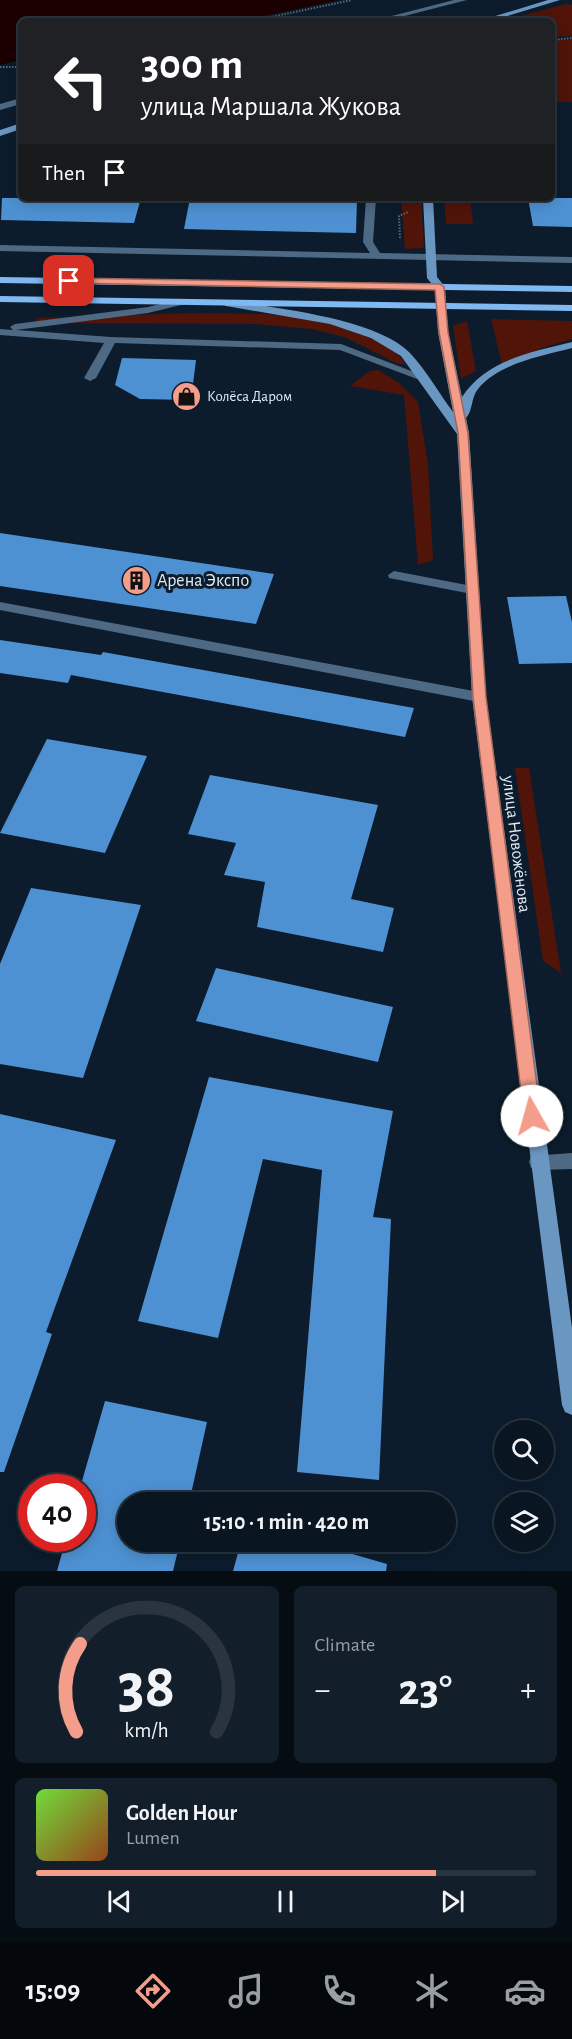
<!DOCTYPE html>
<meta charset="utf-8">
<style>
body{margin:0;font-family:"Alegreya Sans",sans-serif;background:#121e2a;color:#f1f3f6;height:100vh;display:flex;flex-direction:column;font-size:22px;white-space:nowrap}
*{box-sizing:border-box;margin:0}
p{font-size:20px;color:#999fa5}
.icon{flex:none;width:33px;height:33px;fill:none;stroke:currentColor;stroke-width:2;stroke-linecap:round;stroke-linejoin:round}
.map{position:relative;height:1571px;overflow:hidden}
.side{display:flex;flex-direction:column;gap:15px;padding:15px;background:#050c12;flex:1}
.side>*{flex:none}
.top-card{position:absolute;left:18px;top:18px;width:537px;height:183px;border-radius:9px;box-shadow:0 3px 15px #0003,0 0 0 2px #29343f;background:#202124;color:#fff;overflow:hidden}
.fabs{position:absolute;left:494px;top:1420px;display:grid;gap:12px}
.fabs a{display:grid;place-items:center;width:60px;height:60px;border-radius:50%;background:#091521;box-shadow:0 3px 15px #0003,0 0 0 2px #29343f;font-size:30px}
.speed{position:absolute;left:18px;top:1474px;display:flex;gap:12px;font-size:30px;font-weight:700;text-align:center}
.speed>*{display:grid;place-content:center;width:78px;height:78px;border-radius:50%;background:#091521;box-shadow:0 3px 15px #0003,0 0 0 2px #29343f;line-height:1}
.speed .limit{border:9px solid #d22;background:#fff;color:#111}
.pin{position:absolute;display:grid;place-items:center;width:51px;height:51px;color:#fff;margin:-26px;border-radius:12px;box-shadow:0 3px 9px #0006}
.me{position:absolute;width:66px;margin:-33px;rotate:353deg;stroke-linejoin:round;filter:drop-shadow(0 0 4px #0008)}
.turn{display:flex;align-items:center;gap:21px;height:126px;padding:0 24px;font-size:27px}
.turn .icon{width:78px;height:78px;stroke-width:2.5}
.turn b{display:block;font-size:42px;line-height:51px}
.then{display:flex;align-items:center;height:57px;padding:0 24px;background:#0003;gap:12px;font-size:22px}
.big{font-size:45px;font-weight:700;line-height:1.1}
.side .widget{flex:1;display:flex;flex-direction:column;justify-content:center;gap:9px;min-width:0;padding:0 21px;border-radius:9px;background:#121e2a}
.side .dial{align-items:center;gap:0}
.dial svg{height:156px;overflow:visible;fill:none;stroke:#29343f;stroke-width:7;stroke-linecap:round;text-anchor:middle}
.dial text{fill:#f1f3f6;stroke:none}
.song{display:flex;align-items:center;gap:18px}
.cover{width:72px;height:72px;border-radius:9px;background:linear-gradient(135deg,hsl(100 70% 55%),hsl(20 70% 35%))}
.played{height:6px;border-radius:3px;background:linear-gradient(90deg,#f49d8b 80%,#29343f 80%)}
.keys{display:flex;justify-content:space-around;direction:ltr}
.heat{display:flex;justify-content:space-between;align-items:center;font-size:33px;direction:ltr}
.side .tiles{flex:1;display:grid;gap:15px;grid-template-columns:1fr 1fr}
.widget:last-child{grid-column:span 2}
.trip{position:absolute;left:117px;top:1492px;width:339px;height:60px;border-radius:30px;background:#091521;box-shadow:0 3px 15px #0003,0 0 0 2px #29343f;font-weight:700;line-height:60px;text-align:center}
.tab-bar{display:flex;height:96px;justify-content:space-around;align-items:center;background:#04080d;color:#999fa5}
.tab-bar .icon{width:42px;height:42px}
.tab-bar .active{color:#f49d8b}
.tab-bar b{font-size:27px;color:#f1f3f6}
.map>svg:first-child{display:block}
.green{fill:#501409}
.water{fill:#1b0000}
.building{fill:#4e91d2}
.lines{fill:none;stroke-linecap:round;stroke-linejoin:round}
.path{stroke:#5a6876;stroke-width:2;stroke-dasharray:1.5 1.5;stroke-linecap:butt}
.lane{fill:#4e6984;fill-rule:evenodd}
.street{fill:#4e6984;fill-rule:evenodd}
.secondary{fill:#6a96c2;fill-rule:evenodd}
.primary{fill:#80b8f2;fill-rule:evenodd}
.route{fill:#f49d8b;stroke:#9f665a;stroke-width:1.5}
.labels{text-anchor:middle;stroke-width:6;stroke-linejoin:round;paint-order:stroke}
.far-poi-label{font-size:15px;fill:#e1ebf6;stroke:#0c1c2c;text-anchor:start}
.poi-label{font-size:18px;fill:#e1ebf6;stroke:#0c1c2c;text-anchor:start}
.street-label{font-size:18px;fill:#e1ebf6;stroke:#0c1c2c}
</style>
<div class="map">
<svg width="572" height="1571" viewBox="0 0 572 1571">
<rect width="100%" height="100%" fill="#0c1c2c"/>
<path class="green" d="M566 4 572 5V36L552 37V21H502Z
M572 39V102H552V41Z
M401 198H421L424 248 405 249Z
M444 198H470L473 224H446Z
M192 313C254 314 330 310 385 346 393 351 401 355 405 364H398L345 337 311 329 256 324 36 323 37 318Z
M491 319 572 321V339L542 348 502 365Z
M467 321 476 371 461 379 453 326Z
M378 370 399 383 418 402 428 464 433 560 418 565 404 395 350 386 370 371Z
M515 768H529L561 973 543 961Z"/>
<path class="water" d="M0 0H340L239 21H21V60L0 65Z"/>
<path class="building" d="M2 198H141L134 223 1 220Z
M190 198H357L356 233 184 229Z
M528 198H572V227L533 226Z
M122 358 196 360 191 400 140 399 115 385Z
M0 533 274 574 256 624 0 586Z
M566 596 572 622V663L519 664 507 597Z
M0 640 101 655 103 652 414 708 405 737 71 675 68 683 0 673Z
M47 739 147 756 105 853 0 833Z
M210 775 378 805 351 899 394 908 383 952 257 927 265 882 224 875 236 843 188 834Z
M31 888 141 905 83 1078 0 1064V964Z
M216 968 393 1007 378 1062 196 1021Z
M209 1077 393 1111 373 1217 391 1219 379 1480 297 1472 322 1170 263 1159 218 1338 138 1321Z
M0 1114 116 1140 46 1332 52 1334 4 1472H0Z
M105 1401 207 1422 189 1503H128V1542H180L173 1571H57L66 1539H82V1481Z
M241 1542H311L387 1564 386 1571H233Z"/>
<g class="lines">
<path class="path" d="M252 21 352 0
M552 40 572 38
M0 67H21
M400 238 399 216 408 212"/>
<path class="lane" d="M454 0H467L385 21H372Z
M21 98V104L0 110V104Z
M366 198H376L373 242 380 253 572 257V263L0 251V245L370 253 363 242Z
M181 299 186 302 185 304 148 313 16 330 111 337 341 344 427 377 425 379H417L340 350 115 343 96 378 90 381 84 378 104 343 0 335V329L13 330 10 327 15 324 148 307Z
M394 571 472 586 479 590 472 594 389 578 388 575Z
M0 602 479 692 486 697 479 702 0 610Z"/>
<path class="street" d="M572 1153V1169L538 1170 531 1168 529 1162 531 1156Z"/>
<path class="secondary" d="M548 0H560L491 21H479Z
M21 123V129L0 136V130Z
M423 198H433L437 277 445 287 448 332 462 397C486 360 531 352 572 342V348C542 356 499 363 478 389 471 397 473 411 466 418L469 433 486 697 572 1328V1415L565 1412 562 1405 472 697 457 434 401 356 371 338 330 324 226 306 221 303 226 300C273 308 376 318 410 353 426 370 439 393 453 412L438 332 435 288 427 278Z"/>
<path class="primary" d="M0 277 572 286V292L0 283Z
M0 296 572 305V311L0 302Z"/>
</g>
<path class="route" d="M69 278 440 284 444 287 448 332 468 433 486 697 541 1116 538 1121 532 1123 527 1121 524 1116 473 697 458 433 439 332 435 290 66 283V279Z"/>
<defs>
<symbol id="shop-disc" viewBox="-11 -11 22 22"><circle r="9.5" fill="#f49d8b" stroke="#0c1c2c"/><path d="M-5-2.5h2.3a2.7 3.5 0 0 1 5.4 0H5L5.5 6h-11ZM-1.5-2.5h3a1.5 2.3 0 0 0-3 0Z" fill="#111"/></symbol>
<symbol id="building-disc" viewBox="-11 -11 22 22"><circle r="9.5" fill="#f49d8b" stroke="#0c1c2c"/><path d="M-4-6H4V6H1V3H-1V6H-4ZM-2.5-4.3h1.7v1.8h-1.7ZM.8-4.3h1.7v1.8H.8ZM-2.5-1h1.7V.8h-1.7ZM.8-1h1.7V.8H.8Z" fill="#111"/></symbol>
</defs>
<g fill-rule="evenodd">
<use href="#shop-disc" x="170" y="380" width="33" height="33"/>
<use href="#building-disc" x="120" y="564" width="33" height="33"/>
</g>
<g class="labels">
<g class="far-poi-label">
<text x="207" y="401">Колёса Даром</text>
</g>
<g class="poi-label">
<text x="157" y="586">Арена Экспо</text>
</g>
<g class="street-label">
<text transform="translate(517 844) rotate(83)" y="6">улица Новожёнова</text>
</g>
</g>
</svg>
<div class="fabs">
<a><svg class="icon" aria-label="search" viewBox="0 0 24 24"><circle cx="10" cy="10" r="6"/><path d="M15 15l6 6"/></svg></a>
<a><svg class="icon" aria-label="layers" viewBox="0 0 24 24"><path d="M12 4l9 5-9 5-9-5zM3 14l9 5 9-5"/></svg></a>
</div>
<div class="speed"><div class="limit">40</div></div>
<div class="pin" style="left:69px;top:281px;background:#d93025"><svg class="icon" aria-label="arrive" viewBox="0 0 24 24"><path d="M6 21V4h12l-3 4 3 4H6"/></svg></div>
<svg class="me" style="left:532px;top:1116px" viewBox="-20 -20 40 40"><circle r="19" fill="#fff"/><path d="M0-13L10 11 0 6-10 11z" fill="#f49d8b"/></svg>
<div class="trip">15:10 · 1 min · 420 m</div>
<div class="top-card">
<div class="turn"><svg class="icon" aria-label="left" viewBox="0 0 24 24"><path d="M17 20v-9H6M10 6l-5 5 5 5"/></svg><div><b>300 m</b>улица Маршала Жукова</div></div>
<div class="then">Then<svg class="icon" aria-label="arrive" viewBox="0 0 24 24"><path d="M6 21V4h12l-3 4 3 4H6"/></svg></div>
</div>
</div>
<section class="side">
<div class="tiles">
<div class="widget dial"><svg viewBox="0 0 100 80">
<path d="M14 69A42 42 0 1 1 86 69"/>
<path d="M14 69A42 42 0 0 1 16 24" stroke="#f49d8b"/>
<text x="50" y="56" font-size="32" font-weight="700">38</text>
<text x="50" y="72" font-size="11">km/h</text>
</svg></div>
<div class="widget"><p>Climate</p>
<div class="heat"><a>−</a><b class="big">23°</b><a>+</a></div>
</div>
<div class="widget">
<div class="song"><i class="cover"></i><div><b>Golden Hour</b><p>Lumen</p></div></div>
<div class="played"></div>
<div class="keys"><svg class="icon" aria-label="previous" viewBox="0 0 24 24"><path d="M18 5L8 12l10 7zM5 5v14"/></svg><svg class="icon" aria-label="pause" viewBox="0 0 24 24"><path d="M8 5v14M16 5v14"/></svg><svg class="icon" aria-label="next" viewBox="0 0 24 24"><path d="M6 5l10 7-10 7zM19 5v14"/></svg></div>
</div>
</div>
</section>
<nav class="tab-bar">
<b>15:09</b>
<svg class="icon active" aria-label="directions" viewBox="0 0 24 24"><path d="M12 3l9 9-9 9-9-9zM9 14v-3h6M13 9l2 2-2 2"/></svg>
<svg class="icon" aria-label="music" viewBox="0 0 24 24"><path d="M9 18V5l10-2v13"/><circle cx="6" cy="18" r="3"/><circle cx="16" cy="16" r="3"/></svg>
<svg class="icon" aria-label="phone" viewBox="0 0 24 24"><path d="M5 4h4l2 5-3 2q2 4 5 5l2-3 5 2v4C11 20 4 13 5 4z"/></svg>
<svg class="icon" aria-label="climate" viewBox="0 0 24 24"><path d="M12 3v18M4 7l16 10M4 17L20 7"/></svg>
<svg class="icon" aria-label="car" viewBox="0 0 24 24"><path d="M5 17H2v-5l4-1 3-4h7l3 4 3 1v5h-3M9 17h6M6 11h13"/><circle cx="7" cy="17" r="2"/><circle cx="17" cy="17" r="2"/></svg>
</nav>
